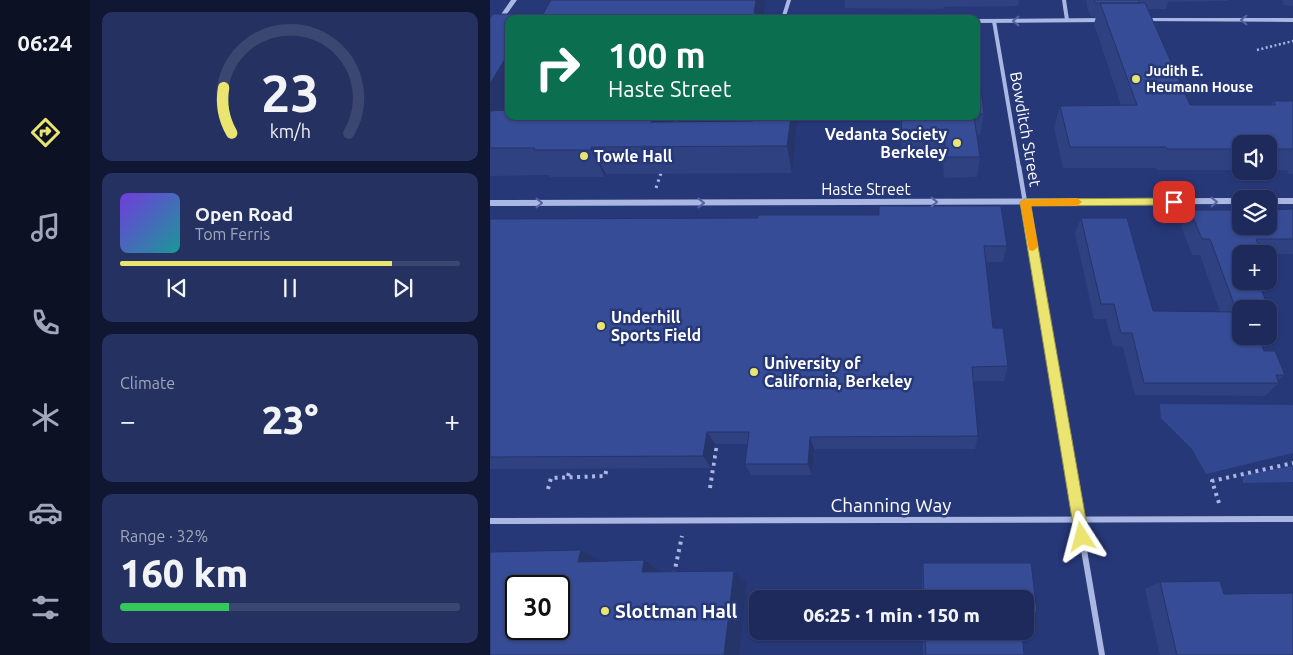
<!DOCTYPE html>
<meta charset="utf-8">
<style>
body{margin:0;font-family:Ubuntu,sans-serif;background:#253261;color:#f1f3f6;height:100vh;display:flex;flex-direction:column;font-size:19px;white-space:nowrap}
*{box-sizing:border-box;margin:0}
p{font-size:16px;color:#a0a7bb}
.icon{flex:none;width:28px;height:28px;fill:none;stroke:currentColor;stroke-width:2;stroke-linecap:round;stroke-linejoin:round}
.map{position:relative;flex:1;overflow:hidden}
.drawer{display:flex;flex-direction:column;gap:12px;padding:12px;background:#101732;width:400px}
.drawer>*{flex:none}
.top-card{position:absolute;left:15px;top:15px;width:475px;height:105px;border-radius:10px;box-shadow:0 1px 4px #0004,0 0 0 1px #3b4671;background:#0b6e4f;color:#fff;overflow:hidden}
.tools{position:absolute;left:742px;top:135px;display:grid;gap:10px}
.tools a{display:grid;place-items:center;width:45px;height:45px;border-radius:10px;background:#1d2a5b;box-shadow:0 1px 4px #0004,0 0 0 1px #3b4671;font-size:25px}
.speed{position:absolute;left:15px;top:575px;display:flex;gap:10px;font-size:25px;font-weight:700;text-align:center}
.speed>*{display:grid;place-content:center;width:65px;height:65px;border-radius:50%;background:#1d2a5b;box-shadow:0 1px 4px #0004,0 0 0 1px #3b4671;line-height:1}
.speed .limit{border:2px solid #111;border-radius:8px;background:#fff;color:#111}
.pin{position:absolute;display:grid;place-items:center;width:42px;height:42px;color:#fff;margin:-21px;border-radius:10px;box-shadow:0 2px 8px #0006}
.me{position:absolute;width:55px;margin:-28px;rotate:351deg;stroke-linejoin:round;filter:drop-shadow(0 0 4px #0008)}
.turn{display:flex;align-items:center;gap:18px;height:105px;padding:0 20px;font-size:22px}
.turn .icon{width:65px;height:65px;stroke-width:2.5}
.turn b{display:block;font-size:35px;line-height:42px}
.big{font-size:38px;font-weight:800;line-height:1.1}
.drawer .tile{flex:1;display:flex;flex-direction:column;justify-content:center;gap:8px;min-width:0;padding:0 18px;border-radius:10px;background:#253261}
.drawer .dial{align-items:center;gap:0}
.dial svg{height:130px;overflow:visible;fill:none;stroke:#3b4671;stroke-width:7;stroke-linecap:round;text-anchor:middle}
.dial text{fill:#f1f3f6;stroke:none}
.song{display:flex;align-items:center;gap:15px}
.cover{width:60px;height:60px;border-radius:8px;background:linear-gradient(135deg,hsl(260 70% 55%),hsl(180 70% 35%))}
.played{height:5px;border-radius:2px;background:linear-gradient(90deg,#ebe470 80%,#3b4671 80%)}
.keys{display:flex;justify-content:space-around;direction:ltr}
.heat{display:flex;justify-content:space-between;align-items:center;font-size:28px;direction:ltr}
.charge{height:8px;border-radius:4px;background:linear-gradient(90deg,#34c759 32%,#3b4671 0)}
.trip{position:absolute;left:259px;top:590px;width:285px;height:50px;border-radius:10px;background:#1d2a5b;box-shadow:0 1px 4px #0004,0 0 0 1px #3b4671;font-weight:800;line-height:50px;text-align:center}
main{display:flex;flex:1;min-height:0}
.menu{display:flex;flex-direction:column;width:90px;justify-content:space-around;align-items:center;background:#0c1124;color:#a0a7bb}
.menu .icon{width:35px;height:35px}
.menu .active{color:#ebe470}
.menu b{font-size:22px;color:#f1f3f6}
.map>svg:first-child{display:block}
.green{fill:#314790}
.lines{fill:none;stroke-linecap:round;stroke-linejoin:round}
.path-far2{stroke:#aab7e3;stroke-width:2.5;stroke-dasharray:2 2.5;stroke-linecap:butt}
.path-far1{stroke:#aab7e3;stroke-width:3;stroke-dasharray:2.5 4;stroke-linecap:butt}
.path{stroke:#aab7e3;stroke-width:4;stroke-dasharray:3 4.5;stroke-linecap:butt}
.minor-far2{stroke:#aab7e3;stroke-width:4}
.minor-far1{stroke:#aab7e3;stroke-width:4.5}
.minor{stroke:#aab7e3;stroke-width:6}
.tertiary{fill:#aab7e3;fill-rule:evenodd}
.wall{fill:#2f4181}
.shaded-wall{fill:#263569}
.building{fill:#374c96;stroke:#263569;fill-rule:evenodd}
.oneway{stroke:#55649e}
.route{fill:#ebe470;stroke:#999449}
.slow{fill:#f59e0b}
.poi-dot{fill:#ebe470;stroke:#273879;stroke-width:2}
.labels{text-anchor:middle;stroke-width:5;stroke-linejoin:round;paint-order:stroke}
.far-poi-label{font-size:14px;font-weight:bold;fill:#fff;stroke:#273879;text-anchor:start}
.street-label{font-size:16px;fill:#fff;stroke:#273879}
.poi-label{font-size:16px;font-weight:bold;fill:#fff;stroke:#273879;text-anchor:start}
.near-street-label{font-size:19px;fill:#fff;stroke:#273879}
.near-poi-label{font-size:19px;font-weight:bold;fill:#fff;stroke:#273879;text-anchor:start}
</style>
<main>
<nav class="menu">
<b>06:24</b>
<svg class="icon active" aria-label="directions" viewBox="0 0 24 24"><path d="M12 3l9 9-9 9-9-9zM9 14v-3h6M13 9l2 2-2 2"/></svg>
<svg class="icon" aria-label="music" viewBox="0 0 24 24"><path d="M9 18V5l10-2v13"/><circle cx="6" cy="18" r="3"/><circle cx="16" cy="16" r="3"/></svg>
<svg class="icon" aria-label="phone" viewBox="0 0 24 24"><path d="M5 4h4l2 5-3 2q2 4 5 5l2-3 5 2v4C11 20 4 13 5 4z"/></svg>
<svg class="icon" aria-label="climate" viewBox="0 0 24 24"><path d="M12 3v18M4 7l16 10M4 17L20 7"/></svg>
<svg class="icon" aria-label="car" viewBox="0 0 24 24"><path d="M5 17H2v-5l4-1 3-4h7l3 4 3 1v5h-3M9 17h6M6 11h13"/><circle cx="7" cy="17" r="2"/><circle cx="17" cy="17" r="2"/></svg>
<svg class="icon" aria-label="filters" viewBox="0 0 24 24"><path d="M4 7h16M4 17h16"/><circle cx="9" cy="7" r="2"/><circle cx="15" cy="17" r="2"/></svg>
</nav>
<section class="drawer">
<div class="tile dial"><svg viewBox="0 0 100 80">
<path d="M14 69A42 42 0 1 1 86 69"/>
<path d="M14 69A42 42 0 0 1 9 41" stroke="#ebe470"/>
<text x="50" y="56" font-size="32" font-weight="700">23</text>
<text x="50" y="72" font-size="11">km/h</text>
</svg></div>
<div class="tile">
<div class="song"><i class="cover"></i><div><b>Open Road</b><p>Tom Ferris</p></div></div>
<div class="played"></div>
<div class="keys"><svg class="icon" aria-label="previous" viewBox="0 0 24 24"><path d="M18 5L8 12l10 7zM5 5v14"/></svg><svg class="icon" aria-label="pause" viewBox="0 0 24 24"><path d="M8 5v14M16 5v14"/></svg><svg class="icon" aria-label="next" viewBox="0 0 24 24"><path d="M6 5l10 7-10 7zM19 5v14"/></svg></div>
</div>
<div class="tile"><p>Climate</p>
<div class="heat"><a>−</a><b class="big">23°</b><a>+</a></div>
</div>
<div class="tile"><p>Range · 32%</p><b class="big">160 km</b><div class="charge"></div></div>
</section>
<div class="map">
<svg width="803" height="655" viewBox="0 0 803 655">
<rect width="100%" height="100%" fill="#273879"/>
<path class="green" d="M670 404 803 405V453L716 474 702 449 671 418Z
M803 466V482L753 483V475Z"/>
<g class="lines">
<path class="path-far2" d="M767 50 803 41
M187 120H201L200 124
M186 123 188 116
M259 124 261 116"/>
<path class="path-far1" d="M166 188 172 170"/>
<path class="path" d="M78 476 80 469
M220 488 227 442
M58 489 61 478 115 476 117 468
M729 503 722 481 803 463
M184 574 192 536"/>
<path class="minor-far2" d="M574 0 577 20
M293 19 299 0
M504 21 529 168"/>
<path class="minor-far1" d="M529 167 566 383"/>
<path class="minor" d="M565 381 612 655
M0 521 803 519"/>
<path class="tertiary" d="M21 0H27L2 35 0 36V30Z
M651 18H803V22L649 21V19Z
M486 19 615 18 618 20 615 22 486 23Z
M751 198 753 199H751V204L0 206V200Z
M779 198H803V204H779V199H777Z"/>
</g>
<path class="wall" d="M61 0H276L273 17 19 19V109L18 110 19 116H167L170 122 263 121 308 116 302 173 116 174 115 177H60L59 175 0 176V18L53 14Z
M355 0H529L528 6 454 7V9L355 8Z
M596 0H739L738 1 678 2 676 9H658L700 105H781L783 101H803V174H799L797 170H779V144H751V170H667L666 168H573L564 127 570 106 631 105 604 24 606 17H601L597 8Z
M792 0H803V6L794 5Z
M486 49 494 114 490 135H487L490 157 487 177 454 178 452 151H412L410 116H486Z
M803 209V254H751L777 304 773 309H751V336L774 351 795 375 788 380 789 383 775 396 645 395 633 347 623 346 616 319H604L585 233 591 218 663 311 730 312 710 255H702L691 226 700 210Z
M0 219 517 246 513 262H496L503 328 518 366 514 381H483L488 436 485 449H324L322 475H261L255 464 257 444H225L221 468 0 469Z
M433 563H541L547 612 538 619H535V599H432V571Z
M670 582 734 594 803 655H670L655 589Z
M433 631H532L534 655H433Z"/>
<path class="shaded-wall" d="M266 0H276L273 19H265L264 13Z
M19 52V109L4 138 0 133V84Z
M162 116H167L175 136 161 122Z
M301 116H308L302 173 297 146Z
M101 147 116 174 115 177 101 150Z
M217 432 225 444 221 468 213 456Z
M320 437 324 449 322 475 318 464Z
M91 550 116 564 88 562Z
M154 560 174 574 152 572Z
M244 571 257 584 249 655H234Z"/>
<path class="building" d="M61 0H266L264 13H267L266 17H312V19H19V52L0 84V18L3 14H53Z
M604 0H648L650 3H605Z
M610 3H655L700 105H786L783 101H803V149H779V144H751V149H677L676 147H580L570 106 647 105Z
M486 49 494 114H486Z
M19 110V116H162L161 122 263 121V116H301L297 146 101 147V150H44L45 148H0V111Z
M411 116H484L490 157H456L454 130H412Z
M389 206H511L517 246H494L503 328H513L518 366 482 367 488 436 320 437 318 464H255L259 432H217L213 456 0 457V219L268 218V215H389Z
M803 209V239H766L772 254H751V281H768L777 304H744L720 239H712L700 210H751V226H779V210Z
M591 218H637L663 311 751 312V336H768L774 351H785L795 375H786L789 383H654L642 333H631L624 304H611Z
M91 550 88 562 154 560 152 572 244 571 234 655H0V552ZM26 586H69V629H26Z
M433 563H541L547 612 535 613V599H434Z
M730 581 734 594 803 593V655H687L670 582Z
M435 631H532L534 655H436Z"/>
<defs><path id="oneway-chevron" d="M-2-3.5L2.5 0L-2 3.5" fill="none" stroke-width="1.6" stroke-linecap="round" stroke-linejoin="round" transform="scale(1.25)"/></defs>
<g class="oneway">
<use href="#oneway-chevron" transform="translate(754 20) rotate(-180)"/>
<use href="#oneway-chevron" transform="translate(526 21) rotate(180)"/>
<use href="#oneway-chevron" transform="translate(444 202)"/>
<use href="#oneway-chevron" transform="translate(724 202)"/>
<use href="#oneway-chevron" transform="translate(49 203)"/>
<use href="#oneway-chevron" transform="translate(211 203)"/>
</g>
<path class="route" d="M684 198 689 202 684 205 541 206 599 537 597 542 592 544 587 542 585 537 530 202 535 199Z"/>
<path class="slow" d="M587 198 592 202 587 206H541L548 247 543 251 539 250 530 202 532 200Z"/>
<g class="poi-dot">
<circle cx="646" cy="79" r="5"/>
<circle cx="467" cy="143" r="5"/>
<circle cx="94" cy="156" r="5"/>
<circle cx="111" cy="326" r="5"/>
<circle cx="264" cy="372" r="5"/>
<circle cx="115" cy="611" r="5"/>
</g>
<g class="labels">
<g class="far-poi-label">
<text x="656" y="76">Judith E.<tspan x="656" dy="16">Heumann House</tspan></text>
</g>
<g class="street-label">
<text transform="translate(536 129) rotate(80)" y="6">Bowditch Street</text>
<text x="376" y="195">Haste Street</text>
</g>
<g class="poi-label">
<text x="457" y="140" text-anchor="end">Vedanta Society<tspan x="457" dy="18">Berkeley</tspan></text>
<text x="104" y="162">Towle Hall</text>
<text x="121" y="323">Underhill<tspan x="121" dy="18">Sports Field</tspan></text>
<text x="274" y="369">University of<tspan x="274" dy="18">California, Berkeley</tspan></text>
</g>
<g class="near-street-label">
<text x="401" y="512">Channing Way</text>
</g>
<g class="near-poi-label">
<text x="125" y="618">Slottman Hall</text>
</g>
</g>
</svg>
<div class="tools">
<a><svg class="icon" aria-label="sound" viewBox="0 0 24 24"><path d="M4 9h4l5-4v14l-5-4H4zM17 9q2 3 0 6"/></svg></a>
<a><svg class="icon" aria-label="layers" viewBox="0 0 24 24"><path d="M12 4l9 5-9 5-9-5zM3 14l9 5 9-5"/></svg></a>
<a>+</a>
<a>−</a>
</div>
<div class="speed"><div class="limit">30</div></div>
<div class="pin" style="left:684px;top:202px;background:#d93025"><svg class="icon" aria-label="arrive" viewBox="0 0 24 24"><path d="M6 21V4h12l-3 4 3 4H6"/></svg></div>
<svg class="me" style="left:592px;top:537px" viewBox="-20 -20 40 40"><path d="M0-17L14 15 0 8-14 15z" fill="#ebe470" stroke="#fff" stroke-width="4"/></svg>
<div class="trip">06:25 · 1 min · 150 m</div>
<div class="top-card">
<div class="turn"><svg class="icon" aria-label="right" viewBox="0 0 24 24"><path d="M7 20v-9h11M14 6l5 5-5 5"/></svg><div><b>100 m</b>Haste Street</div></div>
</div>
</div>
</main>
